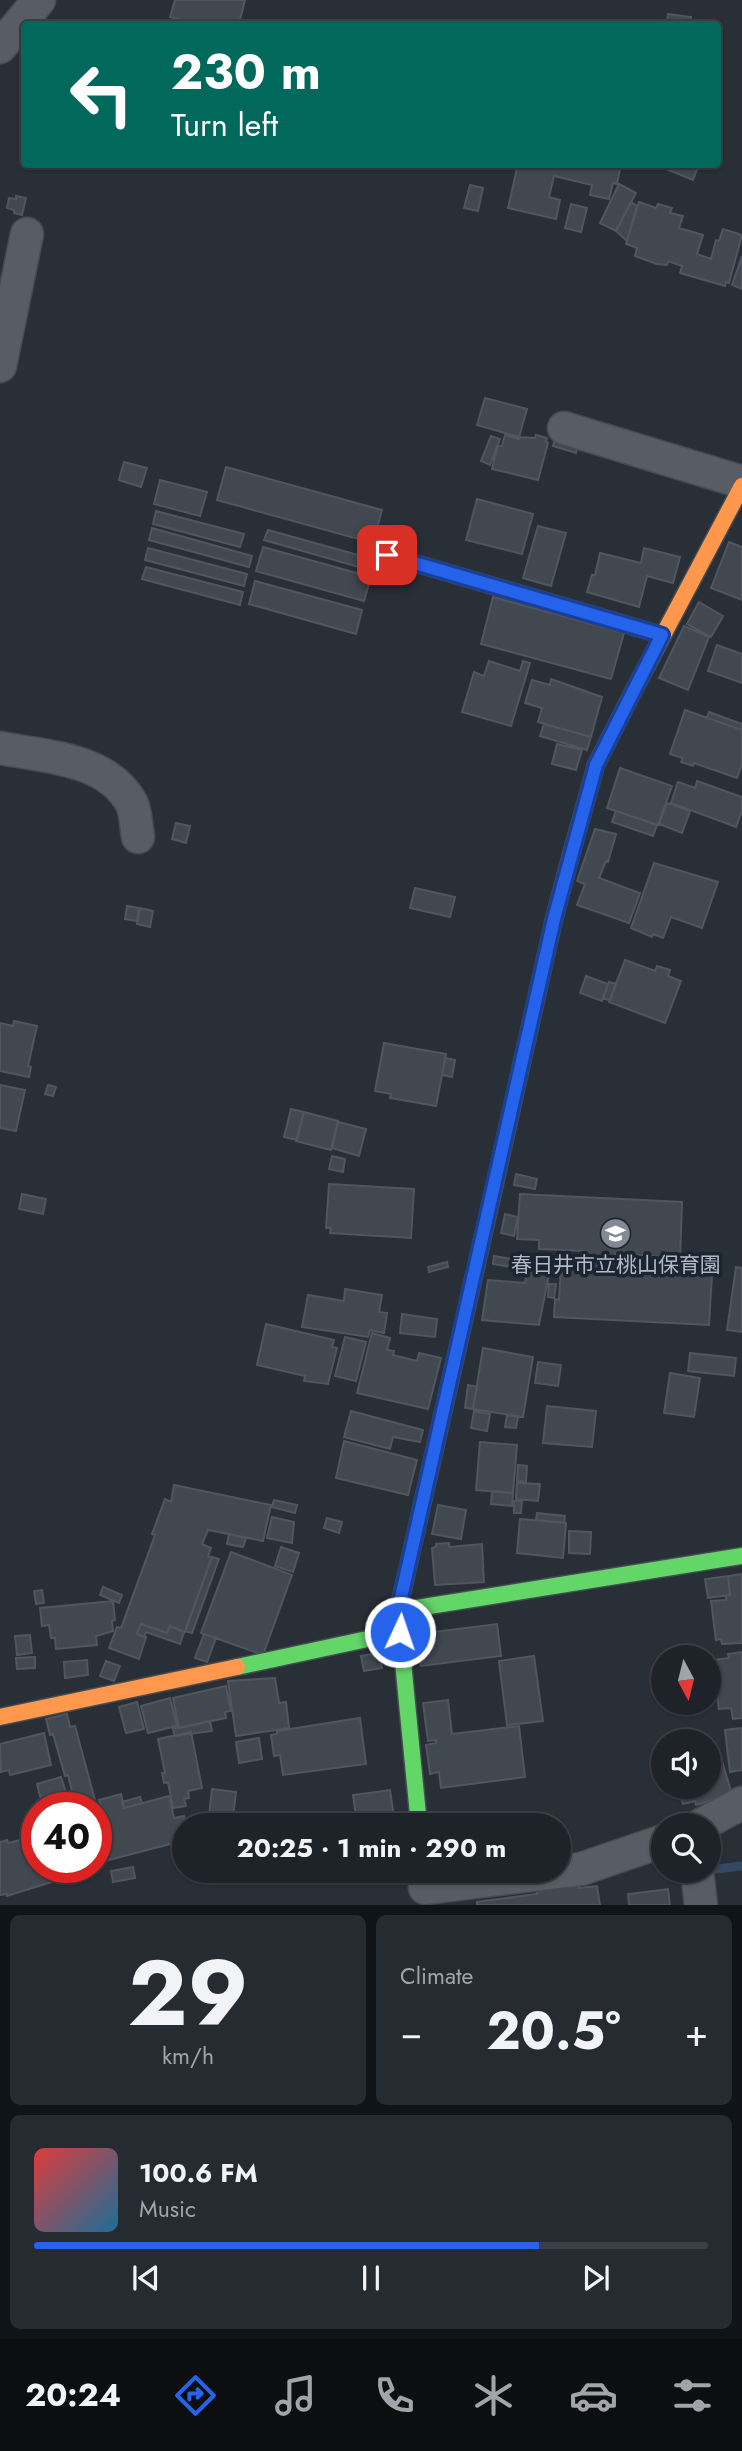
<!DOCTYPE html>
<meta charset="utf-8">
<style>
body{margin:0;font-family:Jost,"Noto Sans JP",sans-serif;background:#262b31;color:#f1f3f6;height:100vh;display:flex;flex-direction:column;font-size:26px;white-space:nowrap}
*{box-sizing:border-box;margin:0}
p{font-size:23px;color:#a1a4a8}
.icon{flex:none;width:38px;height:38px;fill:none;stroke:currentColor;stroke-width:2;stroke-linecap:round;stroke-linejoin:round}
.map{position:relative;height:1905px;overflow:hidden}
.details{display:flex;flex-direction:column;gap:10px;padding:10px;background:#101317;flex:1}
.details>*{flex:none}
.top-card{position:absolute;left:21px;top:21px;width:700px;height:147px;border-radius:7px;box-shadow:0 2px 5px #0004,0 0 0 2px #3c4046;background:#00695c;color:#fff;overflow:hidden}
.needle{width:46px;rotate:173deg}
.buttons{position:absolute;left:651px;top:1645px;display:grid;gap:14px}
.buttons a{display:grid;place-items:center;width:70px;height:70px;border-radius:50%;background:#1e2329;box-shadow:0 2px 5px #0004,0 0 0 2px #3c4046;font-size:35px}
.speed{position:absolute;left:21px;top:1792px;display:flex;gap:14px;font-size:35px;font-weight:700;text-align:center}
.speed>*{display:grid;place-content:center;width:91px;height:91px;border-radius:50%;background:#1e2329;box-shadow:0 2px 5px #0004,0 0 0 2px #3c4046;line-height:1}
.speed .limit{border:10px solid #d22;background:#fff;color:#111}
.pin{position:absolute;display:grid;place-items:center;width:60px;height:60px;color:#fff;margin:-30px;border-radius:14px;box-shadow:0 4px 10px #0006}
.me{position:absolute;width:77px;margin:-38px;rotate:3deg;stroke-linejoin:round;filter:drop-shadow(0 0 5px #0008)}
.turn{display:flex;align-items:center;gap:24px;height:147px;padding:0 35px;font-size:32px}
.turn .icon{width:91px;height:91px;stroke-width:2.5}
.turn b{display:block;font-size:49px;line-height:60px}
.big{font-size:52px;font-weight:700;line-height:1.1}
.details .tile{flex:1;display:flex;flex-direction:column;justify-content:center;gap:10px;min-width:0;padding:0 24px;border-radius:10px;background:#262b31}
.details .dial{align-items:center;gap:0}
.dial b{font-size:91px;line-height:1}
.song{display:flex;align-items:center;gap:21px}
.cover{width:84px;height:84px;border-radius:10px;background:linear-gradient(135deg,hsl(0 70% 55%),hsl(200 70% 35%))}
.played{height:7px;border-radius:4px;background:linear-gradient(90deg,#2563eb 75%,#3c4046 75%)}
.keys{display:flex;justify-content:space-around;direction:ltr}
.heat{display:flex;justify-content:space-between;align-items:center;font-size:38px;direction:ltr}
.details .tiles{flex:1;display:grid;gap:10px;grid-template-columns:1fr 1fr}
.tile:last-child{grid-column:span 2}
.trip{position:absolute;left:172px;top:1813px;width:399px;height:70px;border-radius:35px;background:#1e2329;box-shadow:0 2px 5px #0004,0 0 0 2px #3c4046;font-weight:700;line-height:70px;text-align:center}
.menu{display:flex;height:112px;justify-content:space-around;align-items:center;background:#0c0e10;color:#a1a4a8}
.menu .icon{width:49px;height:49px}
.menu .current{color:#2563eb}
.menu b{font-size:32px;color:#f1f3f6}
.map>svg:first-child{display:block}
.lines{fill:none;stroke-linecap:round;stroke-linejoin:round}
.stream{stroke:#334861;stroke-width:9}
.building{fill:#42484f;stroke:#50565f;stroke-width:2}
.street-casing{stroke:#464b52;stroke-width:35}
.fast-casing{stroke:#464b52;stroke-width:19}
.slow-casing{stroke:#464b52;stroke-width:19}
.jam-casing{stroke:#464b52;stroke-width:19}
.street{stroke:#585d65;stroke-width:32}
.fast{stroke:#63d668;stroke-width:16}
.slow{stroke:#ff974d;stroke-width:16}
.jam{stroke:#b3261e;stroke-width:16}
.route-casing{stroke:#184099;stroke-width:18}
.route{stroke:#2563eb;stroke-width:12}
.labels{text-anchor:middle;stroke-width:7;stroke-linejoin:round;paint-order:stroke}
.poi-label{font-size:21px;fill:#b1bbc8;stroke:#1b2532}
</style>
<div class="map">
<svg width="742" height="1905" viewBox="0 0 742 1905">
<rect width="100%" height="100%" fill="#282f37"/>
<g class="lines">
<path class="stream" d="M716 1869 742 1866"/>
</g>
<path class="building" d="M175 0H245L239 24H189L190 22 170 17Z
M668 14 691 17 690 24 667 23Z
M518 164H621L617 184 613 183 609 199 590 195 592 185 554 176 549 197 560 200 556 219 508 208Z
M654 164H699L693 180Z
M619 184 636 193 616 231 600 223Z
M470 185 483 188 478 211 464 208Z
M16 196 26 198 22 215 14 213V210L7 208 9 198 16 199Z
M631 202 637 206 627 241 616 231Z
M639 202 656 208 658 204 672 208 670 213 683 216 679 228 703 235 697 254 711 259 716 240 719 241 723 229 742 235 729 283 726 282 725 286 680 273 682 266 668 261 667 265 657 264 635 256 637 248 626 244Z
M571 204 587 208 581 232 565 228Z
M742 256V289L732 285Z
M485 398 527 409 519 437 477 425Z
M505 435 519 439 520 437 535 438 536 435 547 438 546 442 548 443 538 480 492 469 498 445 502 446Z
M556 435 579 440 576 453 553 446Z
M491 436 500 439 490 465 481 461Z
M124 462 147 468 141 487 119 480Z
M226 467 382 510 373 543 217 500Z
M160 480 207 492 200 516 154 504Z
M477 499 533 514 522 554 466 540Z
M156 511 244 534 240 547 153 524Z
M538 526 566 533 551 586 523 578Z
M152 528 252 556 249 567 149 540Z
M268 530 376 560 373 571 264 540Z
M729 542 742 547V600L711 588Z
M263 547 371 577 364 601 256 571Z
M148 548 247 574 244 586 145 560Z
M644 548 680 557 673 583 647 576 639 607 587 592 592 575H595L600 553 641 563Z
M146 567 243 592 240 605 142 579Z
M255 581 362 610 356 634 249 604Z
M493 597 624 633 611 679 481 644Z
M699 602 723 616 711 637 687 624Z
M684 626 709 637 688 690 659 678Z
M717 645 742 654V683L708 671Z
M489 661 520 671 523 661 530 663 511 726 462 712 474 672 484 676Z
M551 679 602 697 591 737 538 722 542 708 525 703 532 680 550 685Z
M685 710 742 730V764L737 778 694 763 693 766 681 762 683 758 670 754Z
M709 712 742 724V730L707 718Z
M544 724 591 737 587 750 540 736Z
M557 744 582 750 576 770 552 764Z
M620 768 672 786 658 825 607 808Z
M697 781 742 797V811L736 827 671 803 678 782 695 788Z
M667 803 690 811 682 833 659 824Z
M616 811 657 825 653 836 612 822Z
M176 823 190 826 186 843 172 839Z
M595 829 616 834 608 862 606 861 599 878 640 893 629 923 577 905 585 884 577 881Z
M654 863 718 882 702 928 671 917 663 938 653 934 652 937 631 928Z
M415 888 455 897 450 917 410 908Z
M127 906 139 908 137 921 125 919Z
M140 908 153 911 150 927 137 924Z
M625 960 655 971 657 966 670 970 668 976 681 981 665 1023 609 1002Z
M586 976 608 984 602 1001 580 993Z
M609 982 616 984 610 1001 603 998Z
M14 1021 37 1026 28 1066 31 1067 29 1077 0 1071V1023L13 1026Z
M384 1043 446 1054 436 1106 390 1098 391 1094 375 1091Z
M445 1058 455 1060 452 1077 442 1075Z
M0 1085 25 1090 16 1131 0 1128Z
M48 1085 56 1087 53 1096 45 1094Z
M291 1109 304 1112 297 1140 284 1137Z
M304 1112 338 1121 331 1150 296 1141Z
M338 1122 366 1129 359 1156 332 1148Z
M332 1156 345 1159 343 1172 329 1169Z
M516 1174 537 1179 535 1189 514 1185Z
M329 1184 414 1189 411 1238 330 1233 331 1228H326Z
M22 1194 46 1199 43 1214 19 1209Z
M520 1194 682 1202 680 1261 657 1260V1256L615 1254 614 1271 712 1275 709 1325 554 1317 555 1299 559 1300 561 1267 585 1269 586 1251 539 1249V1240L517 1239Z
M505 1214 518 1217 514 1236 501 1233Z
M494 1256 512 1259 510 1267 493 1264Z
M447 1262 448 1267 429 1272 428 1267Z
M528 1262 551 1264 539 1325 482 1320 488 1280 525 1283Z
M736 1267 742 1268V1332L727 1330Z
M549 1284H556L554 1298 548 1297Z
M345 1289 382 1295 379 1312 387 1313 384 1333 370 1330 368 1337 302 1327 308 1295 344 1301Z
M402 1314 437 1319 435 1337 400 1333Z
M266 1324 334 1340 332 1347 337 1348 328 1384 304 1381 305 1376 257 1365Z
M372 1333 390 1338 387 1350 394 1351 393 1355 417 1361 419 1353 441 1358 428 1409 357 1393Z
M345 1337 366 1342 356 1381 335 1376Z
M483 1348 533 1357 523 1417 473 1409Z
M690 1353 736 1358 734 1376 688 1371Z
M538 1362 561 1365 558 1386 535 1383Z
M670 1373 700 1378 694 1417 664 1413Z
M468 1385 477 1387 473 1409 465 1408Z
M547 1406 596 1411 592 1447 543 1443Z
M351 1411 423 1430 420 1442 393 1437 390 1449 344 1437Z
M474 1411 490 1414 487 1431 471 1428Z
M507 1415 518 1417 516 1428 505 1427Z
M344 1441 417 1460 408 1495 336 1478Z
M480 1442 517 1445 513 1493 476 1490Z
M518 1465 527 1466 526 1482 517 1481Z
M517 1483 540 1484 538 1501 516 1499Z
M174 1485 271 1505 263 1541 208 1530 202 1544 211 1548 208 1556 212 1557 185 1632 170 1626 167 1633 141 1624 137 1634 146 1637 139 1659 109 1648 117 1627 121 1628 155 1535 152 1534 165 1499 171 1502Z
M492 1491 513 1493 512 1506 491 1504Z
M274 1500 297 1505 295 1513 272 1507Z
M514 1501H522L521 1513H514Z
M438 1505 466 1510 461 1539 432 1534Z
M537 1513 565 1516 564 1523 536 1520Z
M272 1517 294 1522 292 1543 267 1538Z
M327 1518 342 1522 339 1533 324 1528Z
M520 1519 566 1523 563 1558 517 1553Z
M569 1531 591 1532 590 1554 569 1553Z
M229 1534 246 1538 243 1547 227 1544Z
M449 1543V1547L482 1544 484 1582 435 1585 432 1548 436 1547V1544Z
M281 1547 299 1553 293 1572 275 1566Z
M231 1552 292 1575 263 1655 201 1633Z
M212 1557 219 1559 192 1633 185 1631Z
M742 1574V1643L722 1644 721 1639 716 1640 711 1601 726 1600V1596L730 1595 728 1576Z
M728 1576 730 1595 708 1598 705 1579Z
M103 1587 122 1595 119 1603 100 1595Z
M42 1590 44 1603 36 1604 34 1591Z
M113 1601 115 1620 112 1621 113 1631 96 1636 97 1645 56 1649 55 1638H51L49 1625 42 1626 40 1608Z
M141 1624 167 1633 170 1626 184 1632 180 1644 146 1632 144 1637 137 1634Z
M497 1624 501 1656 421 1666 417 1634Z
M204 1634 216 1638 207 1662 195 1658Z
M30 1635 32 1653 17 1655 15 1636Z
M742 1652V1718L733 1719 731 1708 719 1709 712 1660 729 1658 728 1654Z
M379 1653 382 1668 364 1671 361 1656Z
M534 1656 543 1721 507 1725 499 1661Z
M35 1657V1668L17 1669 16 1658Z
M87 1660 88 1675 65 1678 64 1662Z
M106 1661 120 1666 114 1681 100 1676Z
M275 1678 279 1703 286 1702 289 1728 236 1736 228 1681Z
M226 1686 231 1711 225 1712 226 1718 179 1728 173 1698Z
M170 1698 177 1726 148 1733 141 1706Z
M448 1700 452 1734 519 1726 525 1777 441 1788 439 1772 430 1774 426 1745 436 1743V1740L428 1741 423 1703Z
M137 1702 144 1729 126 1733 119 1707Z
M67 1714 70 1727 75 1726 99 1815 103 1814 99 1800 121 1794 124 1808 169 1796 174 1818 184 1816 186 1825H184V1844L179 1845 178 1842 101 1862 96 1843V1808H76L68 1775 65 1776 53 1734 50 1735 46 1719Z
M360 1718 366 1764 283 1775 280 1755 274 1756 271 1735 277 1734V1731Z
M210 1721 212 1731 175 1736 173 1729Z
M742 1728V1770L730 1772 725 1730Z
M191 1732 202 1788 188 1791 189 1798 184 1799 186 1806 173 1808 168 1782 164 1783 162 1773H165L158 1739Z
M44 1733 51 1765 10 1775 9 1770 1 1772 0 1744Z
M259 1738 262 1759 239 1763 236 1742Z
M720 1755 732 1794 696 1805 695 1801 683 1804 678 1787H709V1758Z
M61 1777 71 1808H43L37 1784Z
M212 1789 236 1792 232 1825H208Z
M390 1790 394 1818 357 1823 353 1795Z
M140 1797 142 1803 124 1808 122 1802Z
M37 1836V1867H54L58 1880 7 1896V1894L0 1895V1842L7 1840 8 1843Z
M133 1867 135 1878 113 1882 111 1871Z
M579 1884V1888L597 1886 600 1905H477V1902L537 1894 536 1890Z
M668 1889 670 1905H629L628 1894Z"/>
<g class="lines">
<defs>
<path id="street" d="M0 47 39 0
M0 366 27 234
M564 428 742 482
M0 748C46 757 108 758 132 804 136 813 136 826 138 837
M701 1825 742 1803
M697 1871 701 1905
M425 1888 581 1869 663 1841"/>
<path id="fast" d="M387 555 662 635
M398 1611 742 1556
M237 1667 400 1632
M419 1825 398 1611 493 1192"/>
<path id="slow" d="M633 692 742 486
M493 1192 554 919 571 855
M0 1717 237 1667"/>
<path id="jam" d="M571 855 596 765 633 692"/>
</defs>
<use href="#street" class="street-casing"/>
<use href="#fast" class="fast-casing"/>
<use href="#slow" class="slow-casing"/>
<use href="#jam" class="jam-casing"/>
<use href="#street" class="street"/>
<use href="#fast" class="fast"/>
<use href="#slow" class="slow"/>
<use href="#jam" class="jam"/>
</g>
<g class="lines">
<defs>
<path id="route" d="M387 555 662 635 596 765 554 919 398 1611 400 1632"/>
</defs>
<use href="#route" class="route-casing"/>
<use href="#route" class="route"/>
</g>
<defs>
<symbol id="school-disc" viewBox="-11 -11 22 22"><circle r="9.5" fill="#818a95" stroke="#1b2532"/><path d="M0-5L7-2L0 1L-7-2ZM-4 1L0 2.5L4 1V4Q0 6-4 4Z" fill="#fff"/></symbol>
</defs>
<g fill-rule="evenodd">
<use href="#school-disc" x="598" y="1216" width="35" height="35"/>
</g>
<g class="labels">
<g class="poi-label">
<text x="616" y="1272">春日井市立桃山保育園</text>
</g>
</g>
</svg>
<div class="buttons">
<a><svg class="needle" viewBox="-14 -14 28 28"><path d="M0-13l5 13h-10z" fill="#e53935"/><path d="M0 13l5-13h-10z" fill="#a1a4a8"/></svg></a>
<a><svg class="icon" aria-label="sound" viewBox="0 0 24 24"><path d="M4 9h4l5-4v14l-5-4H4zM17 9q2 3 0 6"/></svg></a>
<a><svg class="icon" aria-label="search" viewBox="0 0 24 24"><circle cx="10" cy="10" r="6"/><path d="M15 15l6 6"/></svg></a>
</div>
<div class="speed"><div class="limit">40</div></div>
<div class="pin" style="left:387px;top:555px;background:#d93025"><svg class="icon" aria-label="arrive" viewBox="0 0 24 24"><path d="M6 21V4h12l-3 4 3 4H6"/></svg></div>
<svg class="me" style="left:400px;top:1632px" viewBox="-20 -20 40 40"><circle r="17" fill="#2563eb" stroke="#fff" stroke-width="3"/><path d="M0-11L8 9 0 5-8 9z" fill="#fff"/></svg>
<div class="trip">20:25 · 1 min · 290 m</div>
<div class="top-card">
<div class="turn"><svg class="icon" aria-label="left" viewBox="0 0 24 24"><path d="M17 20v-9H6M10 6l-5 5 5 5"/></svg><div><b>230 m</b>Turn left</div></div>
</div>
</div>
<section class="details">
<div class="tiles">
<div class="tile dial"><b>29</b><p>km/h</p></div>
<div class="tile"><p>Climate</p>
<div class="heat"><a>−</a><b class="big">20.5°</b><a>+</a></div>
</div>
<div class="tile">
<div class="song"><i class="cover"></i><div><b>100.6 FM</b><p>Music</p></div></div>
<div class="played"></div>
<div class="keys"><svg class="icon" aria-label="previous" viewBox="0 0 24 24"><path d="M18 5L8 12l10 7zM5 5v14"/></svg><svg class="icon" aria-label="pause" viewBox="0 0 24 24"><path d="M8 5v14M16 5v14"/></svg><svg class="icon" aria-label="next" viewBox="0 0 24 24"><path d="M6 5l10 7-10 7zM19 5v14"/></svg></div>
</div>
</div>
</section>
<nav class="menu">
<b>20:24</b>
<svg class="icon current" aria-label="directions" viewBox="0 0 24 24"><path d="M12 3l9 9-9 9-9-9zM9 14v-3h6M13 9l2 2-2 2"/></svg>
<svg class="icon" aria-label="music" viewBox="0 0 24 24"><path d="M9 18V5l10-2v13"/><circle cx="6" cy="18" r="3"/><circle cx="16" cy="16" r="3"/></svg>
<svg class="icon" aria-label="phone" viewBox="0 0 24 24"><path d="M5 4h4l2 5-3 2q2 4 5 5l2-3 5 2v4C11 20 4 13 5 4z"/></svg>
<svg class="icon" aria-label="climate" viewBox="0 0 24 24"><path d="M12 3v18M4 7l16 10M4 17L20 7"/></svg>
<svg class="icon" aria-label="car" viewBox="0 0 24 24"><path d="M5 17H2v-5l4-1 3-4h7l3 4 3 1v5h-3M9 17h6M6 11h13"/><circle cx="7" cy="17" r="2"/><circle cx="17" cy="17" r="2"/></svg>
<svg class="icon" aria-label="filters" viewBox="0 0 24 24"><path d="M4 7h16M4 17h16"/><circle cx="9" cy="7" r="2"/><circle cx="15" cy="17" r="2"/></svg>
</nav>
